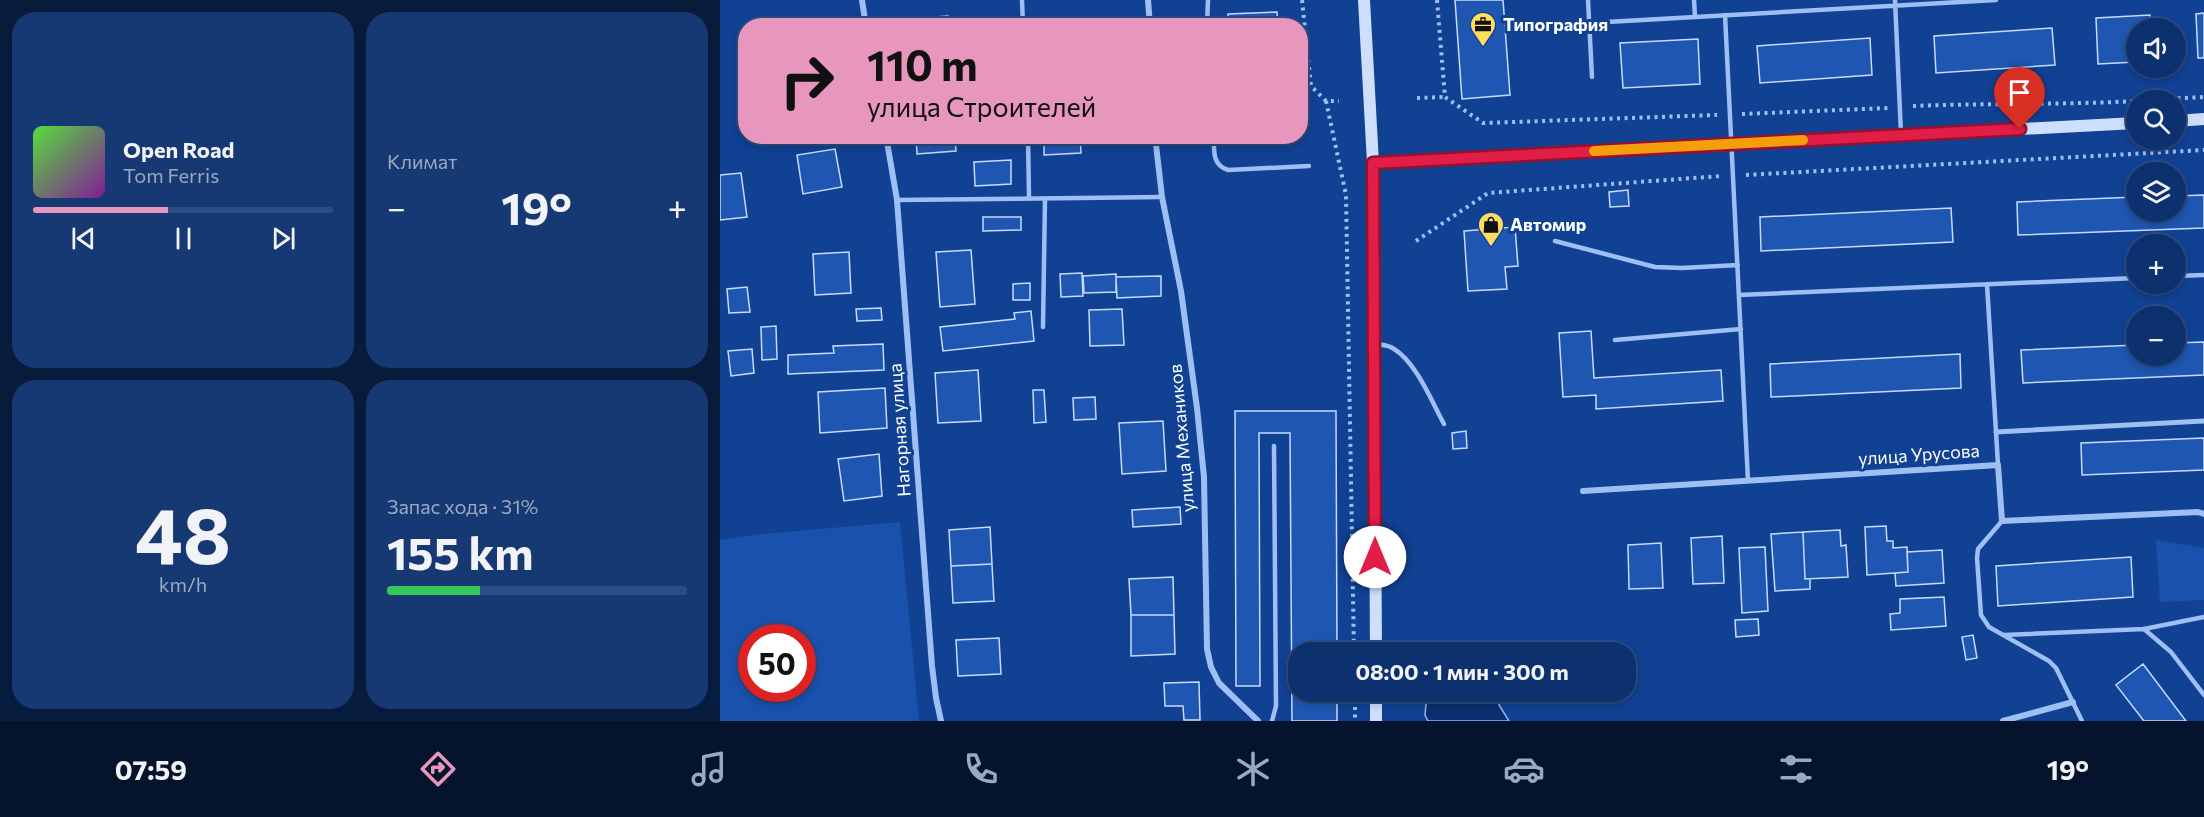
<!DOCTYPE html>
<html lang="ru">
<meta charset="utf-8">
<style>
body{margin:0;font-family:Commissioner,sans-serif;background:#163973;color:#f1f3f6;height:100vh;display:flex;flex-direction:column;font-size:22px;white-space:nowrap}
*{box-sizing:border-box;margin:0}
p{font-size:20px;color:#9aa9c2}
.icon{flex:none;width:33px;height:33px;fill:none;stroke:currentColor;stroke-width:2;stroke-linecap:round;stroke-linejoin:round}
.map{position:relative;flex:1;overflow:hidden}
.details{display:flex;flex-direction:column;gap:12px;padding:12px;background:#071b3c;width:720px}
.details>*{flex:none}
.hud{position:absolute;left:18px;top:18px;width:570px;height:126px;border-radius:24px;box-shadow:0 3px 9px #0003,0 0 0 2px #2d4c81;background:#e797bd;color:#111;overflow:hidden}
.tools{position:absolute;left:1406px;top:18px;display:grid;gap:12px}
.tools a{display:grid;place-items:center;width:60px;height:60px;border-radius:50%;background:#0d316e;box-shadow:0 3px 9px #0003,0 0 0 2px #2d4c81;font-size:30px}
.speed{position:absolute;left:18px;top:624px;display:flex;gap:12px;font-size:30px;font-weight:700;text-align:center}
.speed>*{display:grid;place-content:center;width:78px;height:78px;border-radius:50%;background:#0d316e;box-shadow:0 3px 9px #0003,0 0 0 2px #2d4c81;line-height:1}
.speed .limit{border:9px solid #d22;background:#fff;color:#111}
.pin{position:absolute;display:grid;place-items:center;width:51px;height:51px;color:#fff;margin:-62px -26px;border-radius:50% 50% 50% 0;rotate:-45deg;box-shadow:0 0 6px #0007}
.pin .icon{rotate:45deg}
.me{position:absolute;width:66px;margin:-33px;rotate:0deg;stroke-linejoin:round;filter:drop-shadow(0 0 4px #0008)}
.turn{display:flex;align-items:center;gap:21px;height:126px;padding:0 30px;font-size:27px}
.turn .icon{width:78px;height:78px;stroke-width:2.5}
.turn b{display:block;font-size:42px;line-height:51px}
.big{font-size:45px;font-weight:700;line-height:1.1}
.details .card{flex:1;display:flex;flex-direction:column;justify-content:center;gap:9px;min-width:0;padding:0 21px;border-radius:24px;background:#163973}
.details .dial{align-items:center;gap:0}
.dial b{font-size:78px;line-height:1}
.song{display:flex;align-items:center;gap:18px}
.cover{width:72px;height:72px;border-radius:9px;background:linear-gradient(135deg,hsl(110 70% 55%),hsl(290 70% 35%))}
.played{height:6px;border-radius:3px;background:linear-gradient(90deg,#e797bd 45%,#2d4c81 45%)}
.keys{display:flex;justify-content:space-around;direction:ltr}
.heat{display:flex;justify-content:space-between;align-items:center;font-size:33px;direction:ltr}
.charge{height:9px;border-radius:4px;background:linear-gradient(90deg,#34c759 31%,#2d4c81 0)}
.details .tiles{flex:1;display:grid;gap:12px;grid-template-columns:repeat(2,1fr)}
.trip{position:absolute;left:568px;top:642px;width:348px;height:60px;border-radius:24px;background:#0d316e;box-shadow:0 3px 9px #0003,0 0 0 2px #2d4c81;font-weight:700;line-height:60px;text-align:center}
.tab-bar{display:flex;height:96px;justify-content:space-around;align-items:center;background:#05142c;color:#9aa9c2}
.tab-bar .icon{width:42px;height:42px}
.tab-bar .selected{color:#e797bd}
.tab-bar b{font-size:27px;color:#f1f3f6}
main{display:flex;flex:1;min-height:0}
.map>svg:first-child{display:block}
.green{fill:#1951ad;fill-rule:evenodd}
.water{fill:#0a2e6f;stroke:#90b8f6;stroke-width:1.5}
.building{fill:#1f56b2;stroke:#c6dbfd;stroke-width:1.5}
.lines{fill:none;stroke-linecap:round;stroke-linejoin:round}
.path{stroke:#9ebff3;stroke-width:4;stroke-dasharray:3 4.5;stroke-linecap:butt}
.service{stroke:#9ebff3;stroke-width:4.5}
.pedestrian{stroke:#9ebff3;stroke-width:5}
.minor{stroke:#9ebff3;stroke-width:6}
.secondary{stroke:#cedffd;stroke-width:12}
.route-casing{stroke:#92132f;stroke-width:15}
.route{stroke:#e11d48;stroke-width:10}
.slow{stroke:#f59e0b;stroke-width:10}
.labels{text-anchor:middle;stroke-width:6;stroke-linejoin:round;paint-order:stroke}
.poi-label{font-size:18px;font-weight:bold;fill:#fff;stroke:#114193;text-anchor:start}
.street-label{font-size:18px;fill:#fff;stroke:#114193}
</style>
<main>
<section class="details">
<div class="tiles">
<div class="card">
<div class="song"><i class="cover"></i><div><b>Open Road</b><p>Tom Ferris</p></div></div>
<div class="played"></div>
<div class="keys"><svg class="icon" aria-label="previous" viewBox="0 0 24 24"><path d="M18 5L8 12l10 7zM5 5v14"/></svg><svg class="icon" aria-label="pause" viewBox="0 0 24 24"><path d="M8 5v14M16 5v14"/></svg><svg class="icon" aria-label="next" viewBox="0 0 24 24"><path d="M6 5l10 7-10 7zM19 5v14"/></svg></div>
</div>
<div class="card"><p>Климат</p>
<div class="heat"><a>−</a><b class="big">19°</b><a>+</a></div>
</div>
<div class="card dial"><b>48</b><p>km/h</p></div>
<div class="card"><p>Запас хода · 31%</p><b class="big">155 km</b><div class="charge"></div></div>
</div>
</section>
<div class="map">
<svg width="1484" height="721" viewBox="0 0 1484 721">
<rect width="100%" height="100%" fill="#114193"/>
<path class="green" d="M180 522 199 721H0V540L41 534ZM32 638H82V688H32Z
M1436 540 1484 548V600L1440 602Z"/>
<path class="water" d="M719 692H785L779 705 789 721H708L705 715 707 693Z"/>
<path class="building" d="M735 0H783L790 95 742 99Z
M557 12 558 26H509L508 14Z
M1484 13V58H1478L1476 14Z
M1430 15V28H1416V62L1378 64 1376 18Z
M228 16 229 26H189V19Z
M1332 28 1335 65 1216 73 1214 36Z
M1150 38 1152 75 1040 83 1037 46Z
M978 39 980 84 903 88 900 43Z
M196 136H235L236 151 197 154Z
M324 136H360L361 153 324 155Z
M514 136H564V141L515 143Z
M115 149 122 187 83 194 77 155Z
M291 160V184L255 186 254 162Z
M21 173 27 217 0 220V175Z
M908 190 909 206 890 207 889 192Z
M1484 195V228L1298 235 1297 202 1416 197V212H1455V196Z
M1231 208 1233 242 1041 251 1040 217Z
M263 217H301V230L263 231Z
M795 227 798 266 785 267 787 289 748 291 744 231Z
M251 250 255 304 220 307 216 252Z
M129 252 131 293 95 295 93 254Z
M362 273 363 296 341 297 340 274Z
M396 274V292L364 293 363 276Z
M441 276V296L397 298 396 277Z
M310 283V300H293V284Z
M27 287 30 312 9 313 7 289Z
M161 308 162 320 137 321 136 309Z
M402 309 404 345 370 346 369 310Z
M311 311 314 341 223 351 220 327 295 319 294 313Z
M56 326 57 359 42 360 41 327Z
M871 331 874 378 1001 370 1003 401 876 409V395L843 397 839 333Z
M1484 342V375L1303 383 1301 350 1416 345V356H1455V343Z
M163 344 164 370 68 374V355L114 353 113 346Z
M32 349 34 373 11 376 8 351Z
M1240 354 1241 388 1051 397 1050 364Z
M258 370 261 421 218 423 215 373Z
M165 388 167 428 100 433 98 392Z
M313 390H324L326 422 314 423Z
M375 397 376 419 354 420 353 398Z
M515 411H616L617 652H579V692H617V721H572L570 433H539L540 686H516Z
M443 421 446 471 402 474 399 423Z
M746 431 747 448 733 449 732 433Z
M1484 438V470L1362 475 1361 443Z
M159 454 162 496 124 501 118 459Z
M460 507 461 524 413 527 412 510Z
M1166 526 1167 541H1173V548L1187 547 1188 572 1147 575 1145 527Z
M270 527 272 564 231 566 229 530Z
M1120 530 1121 546 1126 545 1128 577 1085 579 1083 532Z
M1083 532 1085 579H1090V589L1055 591 1051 534Z
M1002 536 1004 583 973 584 971 538Z
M941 543 943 588 909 589 908 545Z
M1045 547 1048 611 1022 613 1019 548Z
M1222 550 1224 583 1176 586 1175 573 1188 572 1187 552Z
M1411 557 1413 597 1278 606 1276 566Z
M272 564 274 601 233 603 231 566Z
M453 577 454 615H411L409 579Z
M1224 597 1226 626 1171 630 1170 614 1180 613V599Z
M411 615H454L455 654 411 656Z
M1038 619 1039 635 1016 637 1015 620Z
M1253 635 1257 658 1246 660 1242 637Z
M279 638 281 674 238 676 236 640Z
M1423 664 1466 721H1424L1396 685Z
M479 682 480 720H464L463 706H445L444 683Z"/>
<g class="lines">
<path class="path" d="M582 0 591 86 606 101H619
M717 0 725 97 763 123 997 115
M697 98 725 97
M1420 100 1484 97
M606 101 626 195 634 652
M1193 106C1267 103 1342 105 1416 101
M1022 114 1168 108
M1026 175 1484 150
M696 241 768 193 1001 176
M635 692V721"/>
<path class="service" d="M302 0 303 26
M868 0 872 77
M974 0 975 17
M1175 0 1181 134
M1005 15 1028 481
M869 23 1276 0
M487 26 488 0
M308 136 309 198
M494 136C494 151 492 165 508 170L589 166
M177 200 442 197
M835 241 935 267 962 268 1018 265
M1455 276 1484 275
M1267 284 1278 465
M1019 295 1416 278
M323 327 325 199
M895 340 1021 329
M656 344C662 345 669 345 674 349 696 362 712 402 724 424
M1282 521 1258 549 1257 558 1261 615 1269 627 1329 661 1336 668 1362 721
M1424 629 1451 652 1484 695
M1284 635 1424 629 1484 617
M552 721 556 706 554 446"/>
<path class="pedestrian" d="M1276 432 1484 421"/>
<path class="minor" d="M142 0 146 26
M428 0 430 26
M166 136 177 200 212 666 216 698 221 721
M435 136 442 197 461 291 477 408 484 477 487 649 491 667 499 683 538 721
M863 491 1278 465 1282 521 1478 512 1484 514
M1283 721 1353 702"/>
<path class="secondary" d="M644 0 653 163 656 652
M1455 121 1484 119
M653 163 1416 123
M656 692V721"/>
</g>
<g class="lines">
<defs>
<path id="route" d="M655 557 653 163 1300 129"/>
</defs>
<use href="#route" class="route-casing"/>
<use href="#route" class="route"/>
<path class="slow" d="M874 151 1083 140"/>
</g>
<defs>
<symbol id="office-pin" viewBox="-11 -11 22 30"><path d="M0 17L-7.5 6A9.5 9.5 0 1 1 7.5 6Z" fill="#ffdc60" stroke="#114193"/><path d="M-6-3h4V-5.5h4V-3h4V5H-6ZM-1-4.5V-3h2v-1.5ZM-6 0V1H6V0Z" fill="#111"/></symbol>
<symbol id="shop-pin" viewBox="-11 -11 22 30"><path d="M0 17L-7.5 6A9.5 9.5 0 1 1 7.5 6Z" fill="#ffdc60" stroke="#114193"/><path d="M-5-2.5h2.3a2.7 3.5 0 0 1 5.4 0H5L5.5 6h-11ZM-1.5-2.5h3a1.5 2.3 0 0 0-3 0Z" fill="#111"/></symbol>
</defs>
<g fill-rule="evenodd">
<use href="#office-pin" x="748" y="10" width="30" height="40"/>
<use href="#shop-pin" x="756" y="210" width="30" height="40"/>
</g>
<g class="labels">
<g class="poi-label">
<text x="783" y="31">Типография</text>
<text x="790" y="231">Автомир</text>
</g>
<g class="street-label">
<text transform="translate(180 430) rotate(-94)" y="6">Нагорная улица</text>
<text transform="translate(462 438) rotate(-95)" y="6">улица Механиков</text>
<text transform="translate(1199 455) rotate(-4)" y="6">улица Урусова</text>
</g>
</g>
</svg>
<div class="tools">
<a><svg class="icon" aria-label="sound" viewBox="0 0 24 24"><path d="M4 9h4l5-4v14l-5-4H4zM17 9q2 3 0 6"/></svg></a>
<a><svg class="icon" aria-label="search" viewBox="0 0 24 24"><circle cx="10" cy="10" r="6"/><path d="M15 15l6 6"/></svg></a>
<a><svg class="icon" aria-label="layers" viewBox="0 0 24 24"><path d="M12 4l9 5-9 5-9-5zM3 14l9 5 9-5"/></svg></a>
<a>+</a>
<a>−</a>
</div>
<div class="speed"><div class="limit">50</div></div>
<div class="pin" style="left:1300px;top:129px;background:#d93025"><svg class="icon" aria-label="arrive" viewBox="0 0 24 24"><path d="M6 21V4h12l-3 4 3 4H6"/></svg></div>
<svg class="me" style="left:655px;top:557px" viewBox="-20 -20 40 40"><circle r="19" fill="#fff"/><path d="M0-13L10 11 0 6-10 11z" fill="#e11d48"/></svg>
<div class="trip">08:00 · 1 мин · 300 m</div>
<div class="hud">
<div class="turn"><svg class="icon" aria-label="right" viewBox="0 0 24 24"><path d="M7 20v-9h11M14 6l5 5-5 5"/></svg><div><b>110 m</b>улица Строителей</div></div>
</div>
</div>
</main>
<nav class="tab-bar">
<b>07:59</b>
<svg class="icon selected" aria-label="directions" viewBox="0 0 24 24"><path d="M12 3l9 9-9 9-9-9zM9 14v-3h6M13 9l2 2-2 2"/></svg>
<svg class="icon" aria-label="music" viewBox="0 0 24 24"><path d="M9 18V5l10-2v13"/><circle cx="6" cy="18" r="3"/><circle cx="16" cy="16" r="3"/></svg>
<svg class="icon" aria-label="phone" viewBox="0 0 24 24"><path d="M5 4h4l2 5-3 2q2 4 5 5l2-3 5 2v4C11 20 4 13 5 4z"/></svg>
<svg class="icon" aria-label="climate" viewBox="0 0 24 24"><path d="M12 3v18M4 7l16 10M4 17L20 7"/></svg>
<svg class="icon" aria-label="car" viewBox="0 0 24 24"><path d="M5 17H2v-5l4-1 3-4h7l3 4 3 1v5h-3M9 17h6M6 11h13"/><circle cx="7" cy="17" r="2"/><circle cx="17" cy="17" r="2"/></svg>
<svg class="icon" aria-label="filters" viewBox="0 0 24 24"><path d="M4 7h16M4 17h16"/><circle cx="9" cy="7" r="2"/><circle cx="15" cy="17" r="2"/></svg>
<b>19°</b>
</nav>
